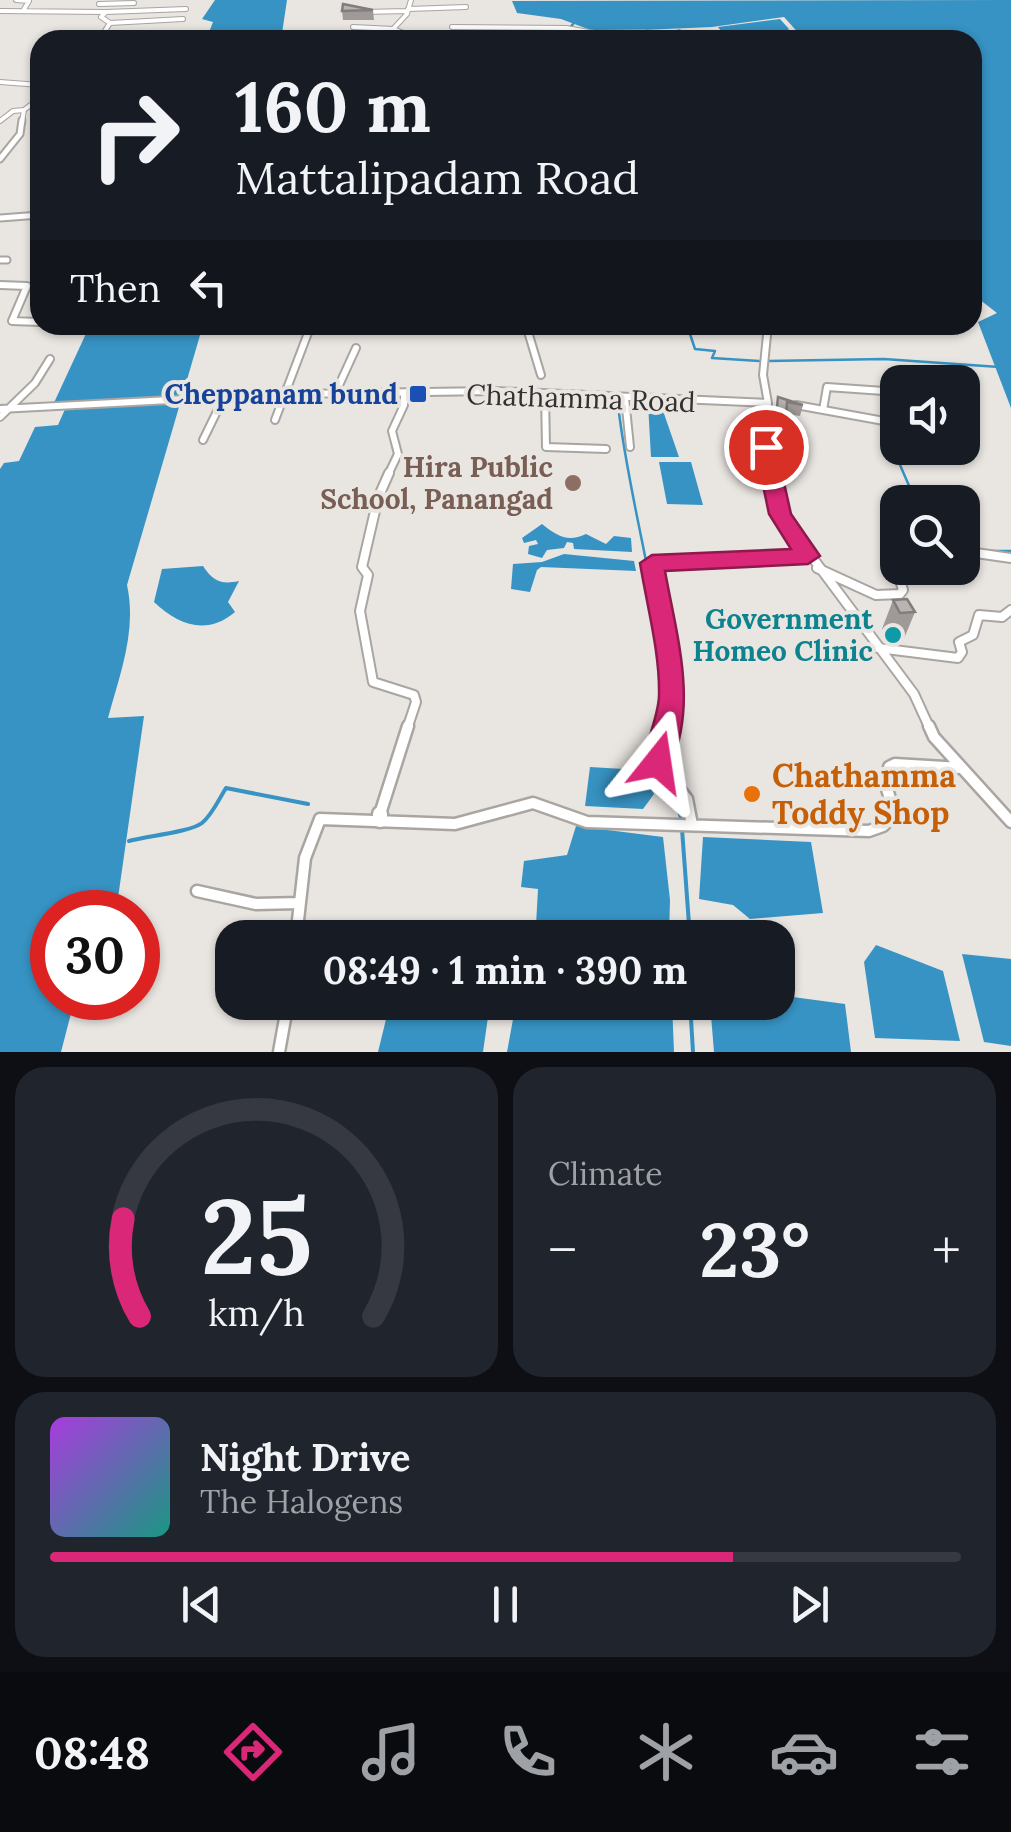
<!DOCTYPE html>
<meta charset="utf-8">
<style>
body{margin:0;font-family:Lora,serif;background:#20242c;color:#f1f3f6;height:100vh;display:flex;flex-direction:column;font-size:38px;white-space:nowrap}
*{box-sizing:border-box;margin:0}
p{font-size:32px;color:#9ea1a6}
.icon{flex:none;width:55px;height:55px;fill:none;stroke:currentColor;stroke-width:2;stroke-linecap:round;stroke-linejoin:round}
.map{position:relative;height:1052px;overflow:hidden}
.drawer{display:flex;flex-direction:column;gap:15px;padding:15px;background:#0d0f14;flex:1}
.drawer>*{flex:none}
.hud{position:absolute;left:30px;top:30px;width:952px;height:305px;border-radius:30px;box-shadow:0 2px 8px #0004;background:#171b24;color:#f1f3f6;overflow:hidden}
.fabs{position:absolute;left:880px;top:365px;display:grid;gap:20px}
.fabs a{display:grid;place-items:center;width:100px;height:100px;border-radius:20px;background:#171b24;box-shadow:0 2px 8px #0004;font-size:50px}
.speed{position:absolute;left:30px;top:890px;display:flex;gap:20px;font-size:50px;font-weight:700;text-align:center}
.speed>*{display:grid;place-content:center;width:130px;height:130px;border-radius:50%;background:#171b24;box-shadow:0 2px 8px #0004;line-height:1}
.speed .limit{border:15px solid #d22;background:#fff;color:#111}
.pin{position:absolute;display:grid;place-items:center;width:85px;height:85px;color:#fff;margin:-42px;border:5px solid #fff;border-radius:50%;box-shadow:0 2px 10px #0007}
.me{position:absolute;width:110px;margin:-55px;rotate:15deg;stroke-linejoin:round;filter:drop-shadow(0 0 8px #0008)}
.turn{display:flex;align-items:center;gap:35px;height:210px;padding:0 40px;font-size:45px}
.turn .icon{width:130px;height:130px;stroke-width:2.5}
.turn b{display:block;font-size:70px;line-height:85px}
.then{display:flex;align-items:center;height:95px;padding:0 40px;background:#0003;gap:20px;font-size:38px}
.big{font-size:75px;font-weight:800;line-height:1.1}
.drawer .tile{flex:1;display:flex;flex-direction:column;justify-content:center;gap:15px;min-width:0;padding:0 35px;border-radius:30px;background:#20242c}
.drawer .dial{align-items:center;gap:0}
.dial svg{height:260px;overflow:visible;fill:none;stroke:#363941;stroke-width:7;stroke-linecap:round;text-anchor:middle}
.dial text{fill:#f1f3f6;stroke:none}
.song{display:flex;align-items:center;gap:30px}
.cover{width:120px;height:120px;border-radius:15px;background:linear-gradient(135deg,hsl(280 70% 55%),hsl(170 70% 35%))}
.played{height:10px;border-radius:5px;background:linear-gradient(90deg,#db2777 75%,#363941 75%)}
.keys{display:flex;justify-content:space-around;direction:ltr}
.heat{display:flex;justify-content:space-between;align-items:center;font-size:55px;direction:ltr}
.drawer .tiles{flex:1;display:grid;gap:15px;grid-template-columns:1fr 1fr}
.tile:last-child{grid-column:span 2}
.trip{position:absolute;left:215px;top:920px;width:580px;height:100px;border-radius:30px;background:#171b24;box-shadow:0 2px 8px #0004;font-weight:800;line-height:100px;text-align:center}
.tabs{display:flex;height:160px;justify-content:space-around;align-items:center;background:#090b0e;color:#9ea1a6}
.tabs .icon{width:70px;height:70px}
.tabs .on{color:#db2777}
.tabs b{font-size:45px;color:#f1f3f6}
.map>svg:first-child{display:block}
.water{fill:#3793c3}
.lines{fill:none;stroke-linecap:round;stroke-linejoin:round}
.stream-far1{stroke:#3793c3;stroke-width:2.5}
.stream{stroke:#3793c3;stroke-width:4}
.minor-far4-casing{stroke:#a9a5a1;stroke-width:6}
.minor-far3-casing{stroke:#a9a5a1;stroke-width:9}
.minor-far2-casing{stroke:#a9a5a1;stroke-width:10}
.minor-far1-casing{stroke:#a9a5a1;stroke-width:12}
.minor-casing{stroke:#a9a5a1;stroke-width:15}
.tertiary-casing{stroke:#a9a5a1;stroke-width:19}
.minor-far4{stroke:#fff;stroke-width:4}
.minor-far3{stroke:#fff;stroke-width:5}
.minor-far2{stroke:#fff;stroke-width:6}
.minor-far1{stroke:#fff;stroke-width:8}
.minor{stroke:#fff;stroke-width:10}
.tertiary{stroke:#fff;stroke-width:14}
.wall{fill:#9f9a98}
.building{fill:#b9b3b1;stroke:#827d7c;stroke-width:2.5}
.route{fill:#db2777;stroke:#8e194d;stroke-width:2.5}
.transit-dot{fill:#1a4fb4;stroke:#e9e5e1;stroke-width:4}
.education-dot{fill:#8d6e63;stroke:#e9e5e1;stroke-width:4}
.culture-dot{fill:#0f9aa8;stroke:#e9e5e1;stroke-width:4}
.food-dot{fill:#e8710a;stroke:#e9e5e1;stroke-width:4}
.labels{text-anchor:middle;stroke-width:8;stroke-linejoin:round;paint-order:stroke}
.transit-label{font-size:28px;font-weight:bold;fill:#164399;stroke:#e9e5e1;text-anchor:end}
.street-label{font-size:28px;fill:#333130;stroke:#e9e5e1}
.education-label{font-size:28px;font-weight:bold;fill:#785e54;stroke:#e9e5e1;text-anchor:end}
.culture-label{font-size:28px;font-weight:bold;fill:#0d838f;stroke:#e9e5e1;text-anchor:end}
.near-food-label{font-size:32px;font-weight:bold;fill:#c56008;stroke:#e9e5e1;text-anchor:start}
</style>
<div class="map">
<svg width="1011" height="1052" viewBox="0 0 1011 1052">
<rect width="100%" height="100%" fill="#e9e5e1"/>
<path class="water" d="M215 0H287L281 40H206L213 22 202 19Z
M1011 0V408L978 322 997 313 975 296 973 288 972 40H811L802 37 784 17 712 27 596 32 561 19 517 13 512 1H486Z
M780 19 789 29 786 32 793 33 797 40H728L718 27Z
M90 325H203L127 585C137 631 120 674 108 718L144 716 116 912H52V998H75L61 1052H0V469L4 463 19 461 35 427 58 425 66 407H52Z
M648 404 661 405 679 457H651Z
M659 462H691L703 505 667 504Z
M542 524C557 536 568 543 586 534L606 544 614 536 631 538 632 552 574 549 573 543 567 542 564 548 547 550 542 558 528 554 529 546 538 544 536 540 524 543 522 538Z
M564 554 634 561 636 571 541 567 537 570 530 592 511 589 513 564 542 562Z
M203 566C213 581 221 585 239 581L228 602 235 612C207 636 178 625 154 602L162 569Z
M590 767 640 770 654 794 643 809 585 806Z
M576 826 663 837 670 900 669 937H516V927L536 925 538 889 521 887 524 861 567 855Z
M703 837 811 842 823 913 750 919 733 905 699 899Z
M876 945 943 971 960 1041 875 1038 864 962Z
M962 954 1011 959V1046L984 1042Z
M778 995 845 1004 851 1052H714L710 1003 778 1002Z
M390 1003H490L483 1052H378Z
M516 1003H672L674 1052H507Z"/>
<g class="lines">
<path class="stream-far1" d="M280 32H386
M560 40 573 24
M687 325 695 349 715 351 712 358 759 361
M768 361 884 359 999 367
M618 405C630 509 664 610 666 715
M891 434V444L916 502
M962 549 975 550
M988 551H1011"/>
<path class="stream" d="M661 732 654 762 674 795 682 821
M682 829 690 938
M129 841C147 836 190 832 202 823 212 815 219 799 226 788L308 804
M690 1002 693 1052"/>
<defs>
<path id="minor-far4" d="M16 0 29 1 23 11
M99 4 134 3
M408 9 466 7
M0 11 106 12 101 17 110 23 99 40
M106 12 186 9
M364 12 407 11
M110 23 183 19
M353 27 393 29
M452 27 566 28
M407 40 409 35 393 29 407 14 411 0
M557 40 566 28 595 33 644 32
M677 40 679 32
M36 72 40 73
M0 82 40 85
M0 121 13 111 24 110
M22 122 24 110 40 98"/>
<path id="minor-far3" d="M0 159 20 134 22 120
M0 218 40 215
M0 260H7"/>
<path id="minor-far2" d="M0 285 27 286 12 321 40 322
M526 325 541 375
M768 325 763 375 768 403
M905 382H915
M930 382 931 374
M335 394 356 348
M545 394 546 447 606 449
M625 398 630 447
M796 405 895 423
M0 409 282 394 495 391 768 403 766 447 772 475
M823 410 827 387 898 392
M0 417 35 383 50 359
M275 420 311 325
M203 440 224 397
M388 475 398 454 392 431 404 405V393"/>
<path id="minor-far1" d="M389 473 378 498 362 567 368 575 360 611 373 682 414 695 416 702 407 729
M771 473 780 514 914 694 930 729
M976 553 1011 558
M817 568 876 595 900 594 903 590 899 577
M878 648 958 658 962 652 959 642 973 635 979 615 1002 617 1011 610
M666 729C683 675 662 617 652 563L808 556"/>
<path id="minor" d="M667 726 658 762 687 799 692 825
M929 726 934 737 1011 822
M380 814 408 726
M197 891 256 904 299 903
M296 938 305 858 320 819 455 824 533 803 587 822 869 831 883 826 895 814 887 789 889 767 895 764 961 768
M279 1052 288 1002"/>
<path id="tertiary" d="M380 814V820"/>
</defs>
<use href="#minor-far4" class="minor-far4-casing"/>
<use href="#minor-far3" class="minor-far3-casing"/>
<use href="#minor-far2" class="minor-far2-casing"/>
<use href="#minor-far1" class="minor-far1-casing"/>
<use href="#minor" class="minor-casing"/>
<use href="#tertiary" class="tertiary-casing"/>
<use href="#minor-far4" class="minor-far4"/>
<use href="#minor-far3" class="minor-far3"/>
<use href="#minor-far2" class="minor-far2"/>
<use href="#minor-far1" class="minor-far1"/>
<use href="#minor" class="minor"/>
<use href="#tertiary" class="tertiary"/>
</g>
<path class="wall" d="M373 10 374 20H343L342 11Z
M778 397 803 405 800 416 787 414 784 430 774 428Z
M893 600 915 612 903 641 889 642 882 629Z"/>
<path class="building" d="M343 4 373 10 342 11Z
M778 397 803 405 787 402 786 418 776 417Z
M907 599 915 612 900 613 893 600Z"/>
<path class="route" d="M766 441 776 447 791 514 820 556 808 564 665 571C677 638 699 707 668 770L658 774 648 770C639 752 659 720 659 695 660 653 647 606 640 563L652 555 791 549 769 514 755 447Z"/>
<rect class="transit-dot" x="408" y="384" width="20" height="20" rx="5"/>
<circle class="education-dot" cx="573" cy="483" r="10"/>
<circle class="culture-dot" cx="893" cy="635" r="10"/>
<circle class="food-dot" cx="752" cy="794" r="10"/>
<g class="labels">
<g class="transit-label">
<text x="398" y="404">Cheppanam bund</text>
</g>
<g class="street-label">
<text transform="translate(581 398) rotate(2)" y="10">Chathamma Road</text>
</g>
<g class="education-label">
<text x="553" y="477">Hira Public<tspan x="553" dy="32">School, Panangad</tspan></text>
</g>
<g class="culture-label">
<text x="873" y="629">Government<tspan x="873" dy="32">Homeo Clinic</tspan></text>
</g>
<g class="near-food-label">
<text x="772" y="787">Chathamma<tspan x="772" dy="37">Toddy Shop</tspan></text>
</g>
</g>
</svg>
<div class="fabs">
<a><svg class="icon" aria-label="sound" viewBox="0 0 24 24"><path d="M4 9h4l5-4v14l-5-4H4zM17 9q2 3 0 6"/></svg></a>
<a><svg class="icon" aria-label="search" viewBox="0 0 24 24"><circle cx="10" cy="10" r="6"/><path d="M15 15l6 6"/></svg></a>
</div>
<div class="speed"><div class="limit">30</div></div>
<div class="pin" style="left:766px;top:447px;background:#d93025"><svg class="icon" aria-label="arrive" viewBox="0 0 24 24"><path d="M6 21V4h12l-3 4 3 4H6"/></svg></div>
<svg class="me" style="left:658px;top:762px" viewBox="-20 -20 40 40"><path d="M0-17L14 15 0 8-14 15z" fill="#db2777" stroke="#fff" stroke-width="4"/></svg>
<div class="trip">08:49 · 1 min · 390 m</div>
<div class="hud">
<div class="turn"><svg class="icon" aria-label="right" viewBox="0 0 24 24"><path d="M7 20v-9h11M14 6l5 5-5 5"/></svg><div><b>160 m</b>Mattalipadam Road</div></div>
<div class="then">Then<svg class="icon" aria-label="left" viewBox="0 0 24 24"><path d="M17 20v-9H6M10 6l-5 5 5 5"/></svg></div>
</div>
</div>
<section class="drawer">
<div class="tiles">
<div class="tile dial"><svg viewBox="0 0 100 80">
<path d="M14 69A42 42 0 1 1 86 69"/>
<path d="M14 69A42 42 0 0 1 9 39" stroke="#db2777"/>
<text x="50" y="56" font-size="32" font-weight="700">25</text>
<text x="50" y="72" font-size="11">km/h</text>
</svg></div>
<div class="tile"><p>Climate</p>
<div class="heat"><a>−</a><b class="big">23°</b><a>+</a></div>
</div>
<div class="tile">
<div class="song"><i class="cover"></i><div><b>Night Drive</b><p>The Halogens</p></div></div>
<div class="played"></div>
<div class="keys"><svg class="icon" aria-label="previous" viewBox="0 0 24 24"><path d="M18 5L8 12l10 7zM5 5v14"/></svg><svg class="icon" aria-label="pause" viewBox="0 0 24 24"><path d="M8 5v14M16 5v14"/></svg><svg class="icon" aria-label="next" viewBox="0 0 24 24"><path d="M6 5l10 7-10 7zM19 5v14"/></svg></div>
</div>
</div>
</section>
<nav class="tabs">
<b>08:48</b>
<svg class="icon on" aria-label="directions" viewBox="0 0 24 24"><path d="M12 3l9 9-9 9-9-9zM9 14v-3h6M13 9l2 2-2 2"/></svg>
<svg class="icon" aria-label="music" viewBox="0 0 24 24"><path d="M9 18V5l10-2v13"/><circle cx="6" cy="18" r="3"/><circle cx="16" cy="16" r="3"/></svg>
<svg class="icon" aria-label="phone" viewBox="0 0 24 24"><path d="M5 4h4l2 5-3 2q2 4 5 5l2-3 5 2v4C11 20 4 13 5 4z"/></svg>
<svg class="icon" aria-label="climate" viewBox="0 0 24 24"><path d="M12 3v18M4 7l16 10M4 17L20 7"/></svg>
<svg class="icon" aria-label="car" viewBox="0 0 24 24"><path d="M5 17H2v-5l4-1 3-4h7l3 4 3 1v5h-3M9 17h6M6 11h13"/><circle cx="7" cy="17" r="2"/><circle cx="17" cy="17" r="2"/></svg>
<svg class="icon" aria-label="filters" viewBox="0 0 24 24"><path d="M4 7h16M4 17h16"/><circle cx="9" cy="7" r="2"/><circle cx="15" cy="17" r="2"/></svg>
</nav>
